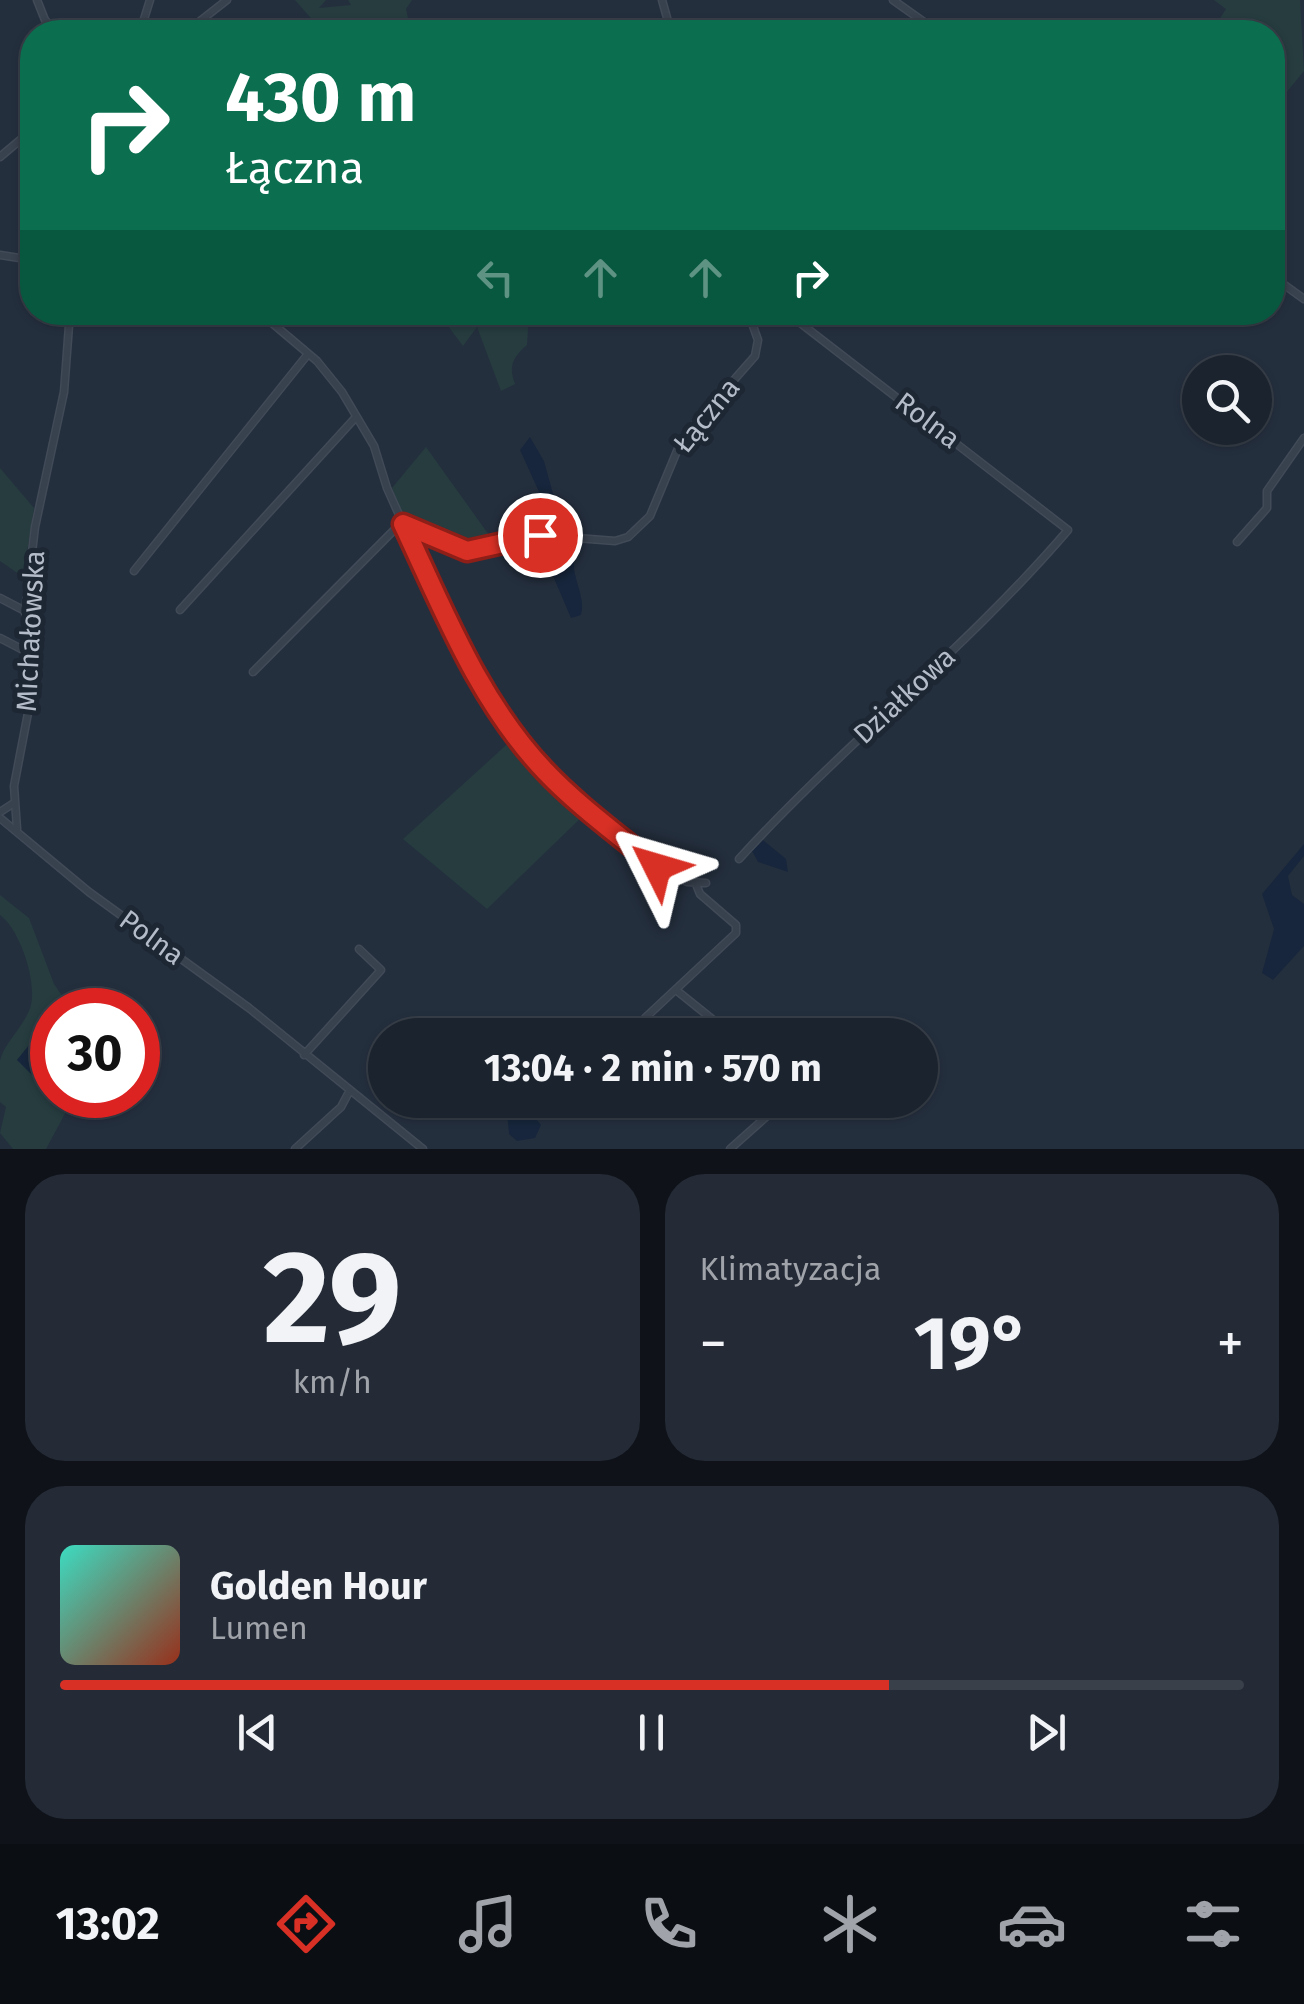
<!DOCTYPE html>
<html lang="pl">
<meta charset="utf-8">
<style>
body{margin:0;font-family:"Fira Sans",sans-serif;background:#242b36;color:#f1f3f6;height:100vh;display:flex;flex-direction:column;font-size:38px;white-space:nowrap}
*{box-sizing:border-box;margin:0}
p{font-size:32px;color:#a0a4aa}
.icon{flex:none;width:55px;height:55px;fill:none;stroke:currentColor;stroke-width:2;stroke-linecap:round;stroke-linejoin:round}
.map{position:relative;height:1149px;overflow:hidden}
.panel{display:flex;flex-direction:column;gap:25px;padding:25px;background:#0f1319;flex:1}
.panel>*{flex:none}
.top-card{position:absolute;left:20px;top:20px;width:1265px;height:305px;border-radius:40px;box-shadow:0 2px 8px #0004,0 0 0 2px #39404a;background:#0b6e4f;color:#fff;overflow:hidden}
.tools{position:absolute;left:1182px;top:355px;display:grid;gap:20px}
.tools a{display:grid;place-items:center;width:90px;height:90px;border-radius:50%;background:#1b232e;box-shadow:0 2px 8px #0004,0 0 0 2px #39404a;font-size:50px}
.speed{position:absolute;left:30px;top:988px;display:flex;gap:20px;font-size:50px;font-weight:700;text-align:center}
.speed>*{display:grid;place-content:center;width:130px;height:130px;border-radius:50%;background:#1b232e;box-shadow:0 2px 8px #0004,0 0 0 2px #39404a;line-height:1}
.speed .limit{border:15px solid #d22;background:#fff;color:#111}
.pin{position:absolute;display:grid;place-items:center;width:85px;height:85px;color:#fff;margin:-42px;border:5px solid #fff;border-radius:50%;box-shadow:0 2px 10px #0007}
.me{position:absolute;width:110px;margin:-55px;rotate:310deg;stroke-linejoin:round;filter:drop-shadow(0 0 8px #0008)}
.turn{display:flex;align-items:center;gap:35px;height:210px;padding:0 40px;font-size:45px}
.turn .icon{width:130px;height:130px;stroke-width:2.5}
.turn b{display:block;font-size:70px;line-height:85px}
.lanes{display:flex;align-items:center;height:95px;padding:0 40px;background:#0003;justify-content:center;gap:50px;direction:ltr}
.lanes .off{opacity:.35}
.big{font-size:75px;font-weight:700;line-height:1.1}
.panel .widget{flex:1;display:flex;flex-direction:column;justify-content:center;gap:15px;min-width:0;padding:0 35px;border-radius:40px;background:#242b36}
.panel .dial{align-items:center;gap:0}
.dial b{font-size:130px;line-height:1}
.song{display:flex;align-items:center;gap:30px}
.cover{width:120px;height:120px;border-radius:15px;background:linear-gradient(135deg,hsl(170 70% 55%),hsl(10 70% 35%))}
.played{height:10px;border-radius:5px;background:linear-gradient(90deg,#d93025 70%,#39404a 70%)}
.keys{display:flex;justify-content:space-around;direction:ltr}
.heat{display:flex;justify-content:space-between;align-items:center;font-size:55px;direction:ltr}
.panel .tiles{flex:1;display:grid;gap:25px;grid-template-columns:1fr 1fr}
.widget:last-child{grid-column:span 2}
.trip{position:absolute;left:368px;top:1018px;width:570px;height:100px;border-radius:50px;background:#1b232e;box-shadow:0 2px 8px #0004,0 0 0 2px #39404a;font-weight:700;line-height:100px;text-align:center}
.menu{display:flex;height:160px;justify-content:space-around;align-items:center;background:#0b0e12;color:#a0a4aa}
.menu .icon{width:70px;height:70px}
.menu .on{color:#d93025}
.menu b{font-size:45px;color:#f1f3f6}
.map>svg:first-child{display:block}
.green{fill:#263c3f}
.water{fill:#17263c}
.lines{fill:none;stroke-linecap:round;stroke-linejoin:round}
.minor-casing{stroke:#414a57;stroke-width:9}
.minor{stroke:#38414e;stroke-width:6}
.route-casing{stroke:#8d1f18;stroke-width:25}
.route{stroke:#d93025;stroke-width:18}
.labels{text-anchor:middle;stroke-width:10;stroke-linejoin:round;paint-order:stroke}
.street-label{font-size:28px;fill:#b4bcc9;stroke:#1d2633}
</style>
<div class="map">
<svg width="1304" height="1149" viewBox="0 0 1304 1149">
<rect width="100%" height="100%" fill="#242f3e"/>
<path class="green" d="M295 0H326L319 8 351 5 348 0H412L406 9 409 22 420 32H323Z
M1214 0H1300L1304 71 1281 99 1273 93 1272 32H1211L1226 9Z
M438 313H529L527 345C513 357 508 366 515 384L501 391 477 327 463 346Z
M426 447 494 542 468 549 405 522 392 488Z
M0 468 34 508 23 577 0 561Z
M515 737 540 773 588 811 487 909 403 839Z
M0 895 29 918 54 984 65 1000 17 1060 52 1082V1095H75L46 1149H13L0 1133 6 1107 0 1102C0 1089 0 1074 0 1061 3 1045 20 1031 29 1011 40 987 20 929 0 915Z"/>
<path class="water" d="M530 437 544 461 560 519 544 503 520 450Z
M561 546 574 559C572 579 586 596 581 615L571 618 547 562 550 550Z
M763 840 786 859 788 872 758 862 752 851Z
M1304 844V856L1288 876 1292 895 1304 904V946L1273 980 1262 973 1274 929 1262 894Z
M52 1017V1082L43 1086 17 1060Z
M516 1104 528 1109 541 1125 535 1138 517 1141 509 1134 507 1111Z"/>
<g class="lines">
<defs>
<path id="minor" d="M37 0 45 20 57 32
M662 0 671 32
M893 0 938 32
M140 32 150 0
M186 32 227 0
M0 157 32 130
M0 255 32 260
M1272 276 1304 299
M259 312 317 361 342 392 374 446 387 488 453 635 536 761 657 867 687 882 706 883
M404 524 467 551 538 535 615 541 628 537 650 516 682 439 755 356 758 340 748 312
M1237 542 1267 508V491L1304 438
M134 571 308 354
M0 598 25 611
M180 610 356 417
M0 638 31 654
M253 672 402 522
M0 812 14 803
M0 818 89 892 249 1008 423 1149
M17 829 14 786 33 687 25 611 35 527 64 392 70 312
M739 859C844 744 967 648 1068 530L786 312
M676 990 732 1035
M645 1018 736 933V925L700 894 696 884
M304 1055 381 970 359 949
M295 1149 341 1107 349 1092
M730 1149 785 1100"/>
</defs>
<use href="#minor" class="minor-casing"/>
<use href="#minor" class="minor"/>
</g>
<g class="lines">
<defs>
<path id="route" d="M540 535 467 551 403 524C443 609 479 702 545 771 578 806 620 836 657 867"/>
</defs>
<use href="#route" class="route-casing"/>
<use href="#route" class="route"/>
</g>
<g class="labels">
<g class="street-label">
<text transform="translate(706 415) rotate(-51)" y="10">Łączna</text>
<text transform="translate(928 420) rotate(37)" y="10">Rolna</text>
<text transform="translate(30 631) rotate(-87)" y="10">Michałowska</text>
<text transform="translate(904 695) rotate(-43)" y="10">Działkowa</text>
<text transform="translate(152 937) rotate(36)" y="10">Polna</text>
</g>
</g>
</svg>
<div class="tools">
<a><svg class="icon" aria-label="search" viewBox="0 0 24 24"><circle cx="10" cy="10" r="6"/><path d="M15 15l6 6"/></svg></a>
</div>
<div class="speed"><div class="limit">30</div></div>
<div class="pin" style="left:540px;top:535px;background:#d93025"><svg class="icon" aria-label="arrive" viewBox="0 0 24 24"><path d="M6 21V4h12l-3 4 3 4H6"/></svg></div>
<svg class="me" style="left:657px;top:867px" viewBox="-20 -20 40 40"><path d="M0-17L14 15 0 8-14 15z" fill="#d93025" stroke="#fff" stroke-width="4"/></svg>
<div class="trip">13:04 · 2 min · 570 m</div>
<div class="top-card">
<div class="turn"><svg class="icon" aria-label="right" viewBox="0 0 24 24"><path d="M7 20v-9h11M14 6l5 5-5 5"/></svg><div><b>430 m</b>Łączna</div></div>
<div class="lanes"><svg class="icon off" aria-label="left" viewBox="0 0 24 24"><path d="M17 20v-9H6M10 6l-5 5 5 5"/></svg><svg class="icon off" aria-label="ahead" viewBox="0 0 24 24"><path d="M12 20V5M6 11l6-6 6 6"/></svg><svg class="icon off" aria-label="ahead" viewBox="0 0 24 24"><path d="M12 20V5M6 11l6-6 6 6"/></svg><svg class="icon" aria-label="right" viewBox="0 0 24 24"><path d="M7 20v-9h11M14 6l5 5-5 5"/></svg></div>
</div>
</div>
<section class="panel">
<div class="tiles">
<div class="widget dial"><b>29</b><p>km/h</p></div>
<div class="widget"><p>Klimatyzacja</p>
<div class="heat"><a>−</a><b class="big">19°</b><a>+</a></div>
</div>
<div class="widget">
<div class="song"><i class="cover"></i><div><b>Golden Hour</b><p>Lumen</p></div></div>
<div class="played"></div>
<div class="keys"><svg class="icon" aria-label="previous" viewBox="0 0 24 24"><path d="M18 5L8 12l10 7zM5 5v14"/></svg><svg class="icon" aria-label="pause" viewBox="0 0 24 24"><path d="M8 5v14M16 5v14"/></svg><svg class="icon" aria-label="next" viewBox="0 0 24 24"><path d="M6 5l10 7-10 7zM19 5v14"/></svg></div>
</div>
</div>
</section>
<nav class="menu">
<b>13:02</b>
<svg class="icon on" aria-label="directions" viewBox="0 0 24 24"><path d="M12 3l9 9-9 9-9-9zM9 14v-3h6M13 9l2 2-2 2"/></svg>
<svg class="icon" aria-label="music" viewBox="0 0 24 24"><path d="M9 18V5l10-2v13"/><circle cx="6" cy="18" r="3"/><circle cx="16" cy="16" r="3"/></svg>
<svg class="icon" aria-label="phone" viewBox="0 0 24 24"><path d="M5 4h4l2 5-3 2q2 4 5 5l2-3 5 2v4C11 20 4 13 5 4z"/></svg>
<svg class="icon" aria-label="climate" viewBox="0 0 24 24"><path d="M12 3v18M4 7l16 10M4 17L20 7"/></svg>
<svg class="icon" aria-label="car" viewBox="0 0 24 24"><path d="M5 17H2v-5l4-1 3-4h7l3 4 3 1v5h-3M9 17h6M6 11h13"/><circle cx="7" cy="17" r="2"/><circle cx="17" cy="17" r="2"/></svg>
<svg class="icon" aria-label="filters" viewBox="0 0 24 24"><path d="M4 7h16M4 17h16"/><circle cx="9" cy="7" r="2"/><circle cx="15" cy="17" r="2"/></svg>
</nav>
